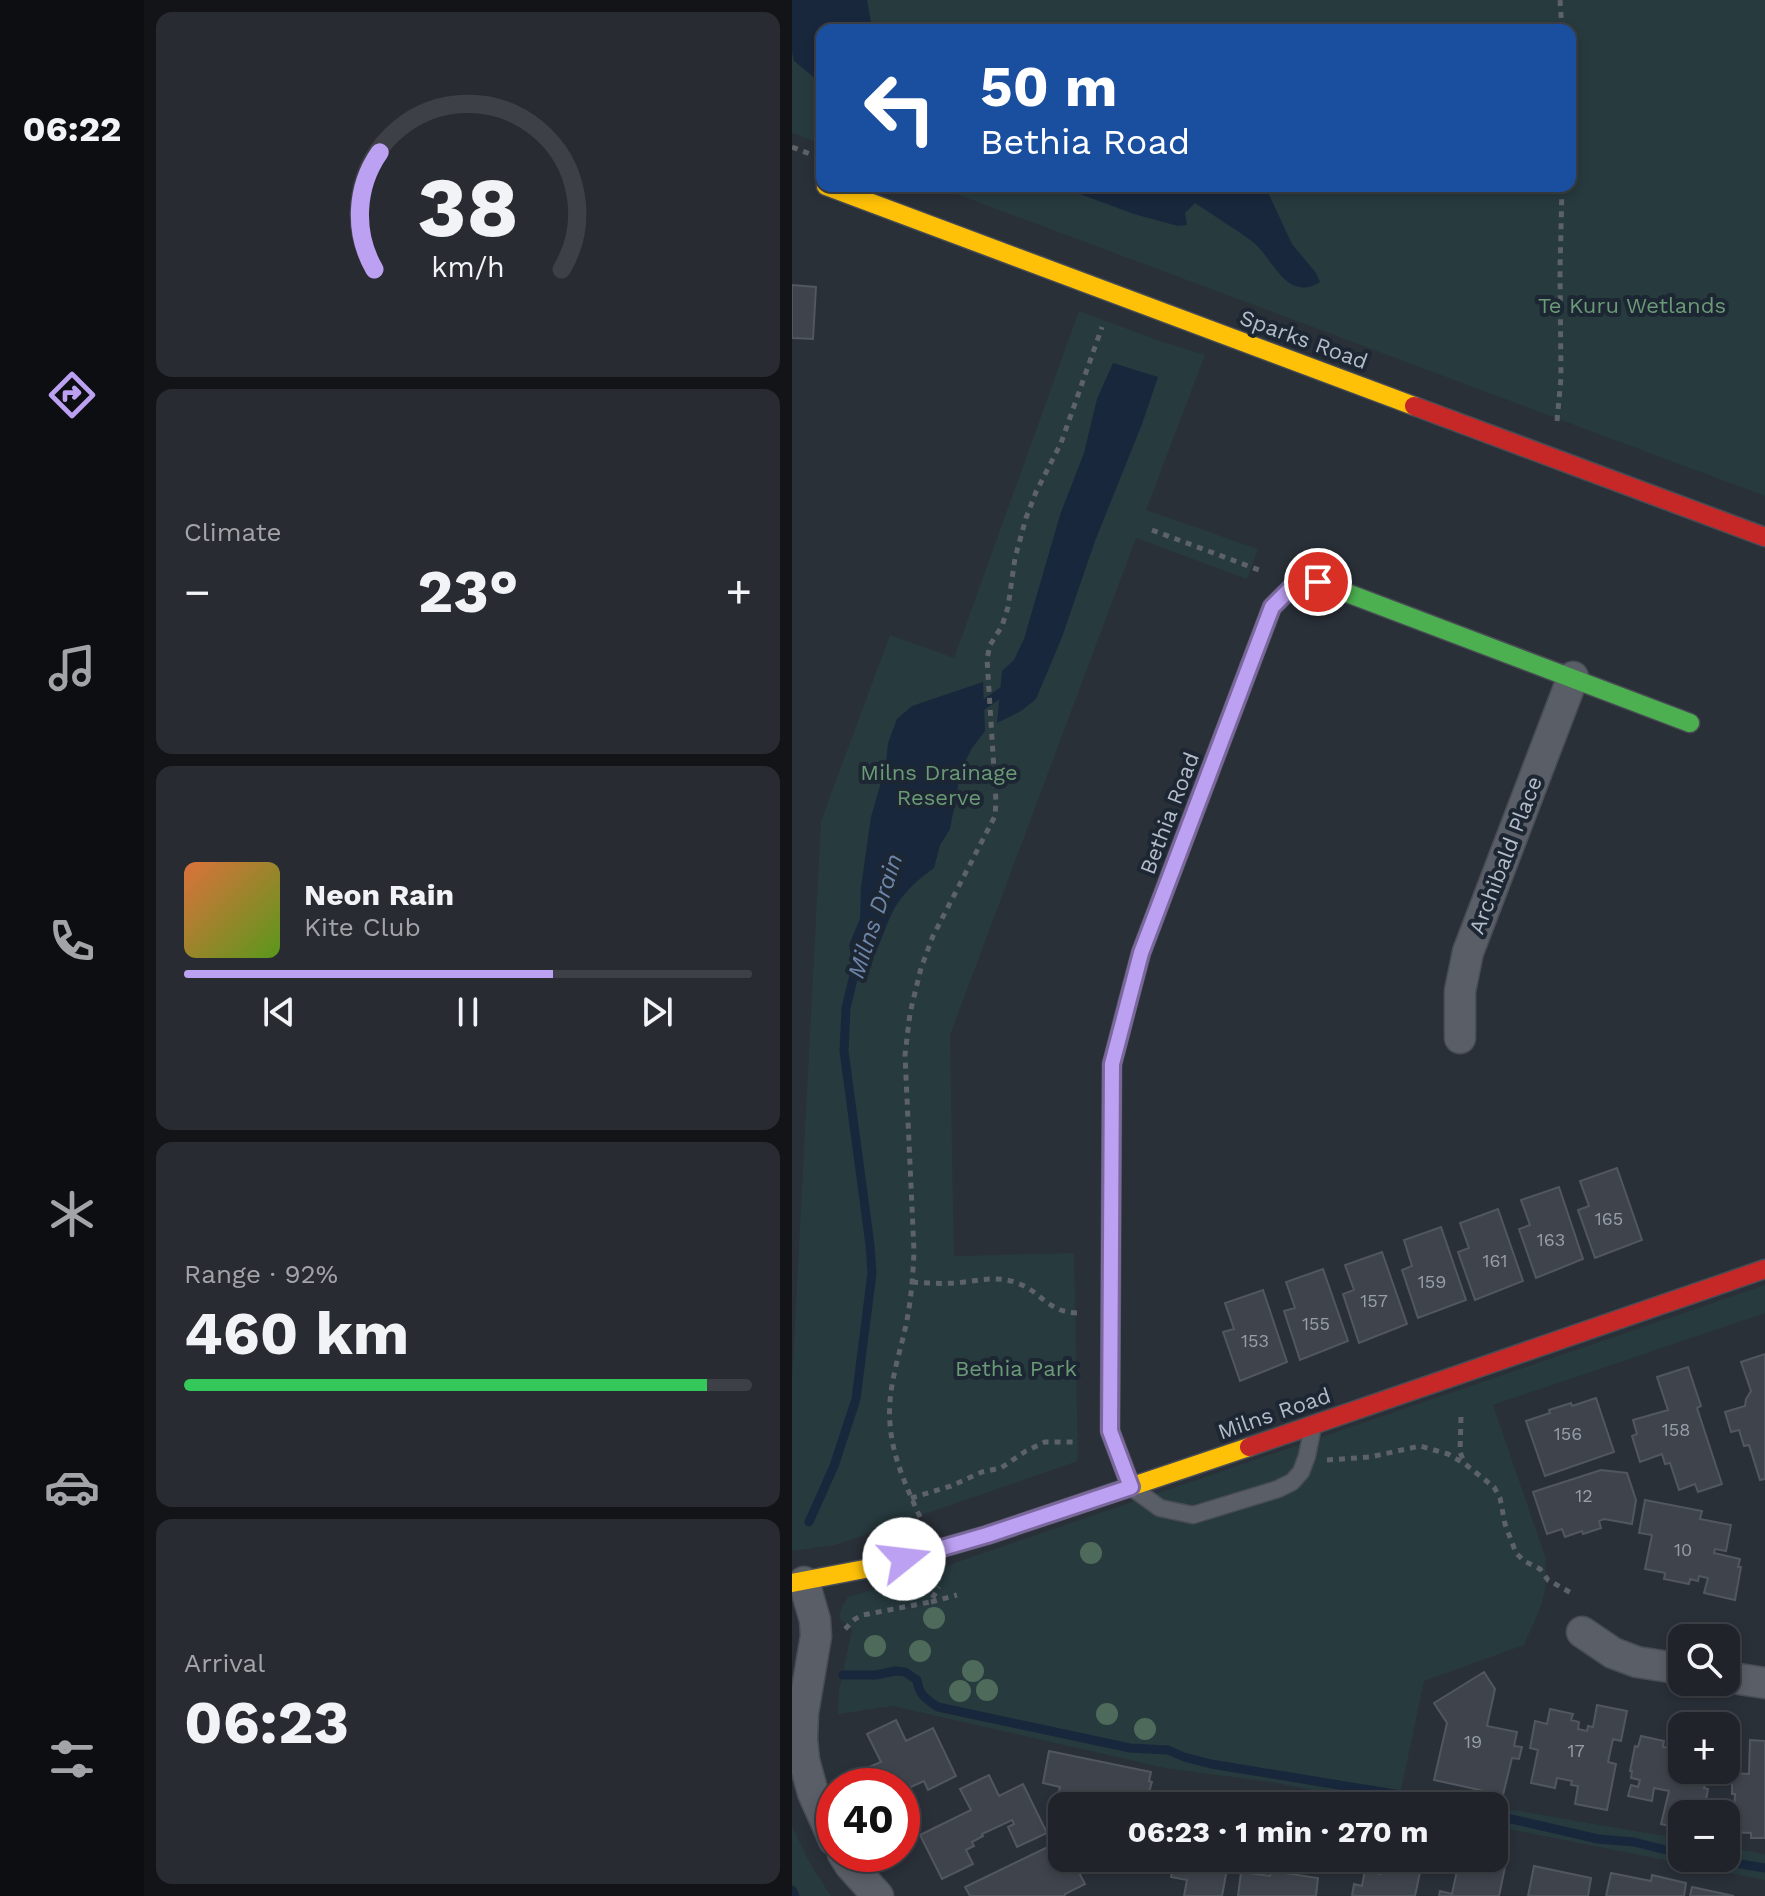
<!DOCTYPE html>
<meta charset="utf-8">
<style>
body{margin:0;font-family:"Work Sans",sans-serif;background:#282c32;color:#f1f3f6;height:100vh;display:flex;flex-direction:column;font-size:30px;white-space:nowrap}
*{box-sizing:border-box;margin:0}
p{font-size:26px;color:#a2a4a8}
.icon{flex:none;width:44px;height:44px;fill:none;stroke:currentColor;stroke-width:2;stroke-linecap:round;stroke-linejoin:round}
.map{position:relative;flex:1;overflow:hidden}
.drawer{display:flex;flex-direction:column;gap:12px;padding:12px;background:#121417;width:648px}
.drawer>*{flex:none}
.hud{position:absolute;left:24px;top:24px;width:760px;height:168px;border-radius:16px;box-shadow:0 4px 12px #0003,0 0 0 2px #3d4147;background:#1a4fa0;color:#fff;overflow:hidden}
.buttons{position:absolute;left:876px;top:1624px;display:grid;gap:16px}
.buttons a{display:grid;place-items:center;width:72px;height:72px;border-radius:16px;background:#20242a;box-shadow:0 4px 12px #0003,0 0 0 2px #3d4147;font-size:40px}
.speed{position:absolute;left:24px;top:1768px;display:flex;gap:16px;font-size:40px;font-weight:700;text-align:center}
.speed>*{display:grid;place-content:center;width:104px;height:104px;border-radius:50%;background:#20242a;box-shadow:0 4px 12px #0003,0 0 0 2px #3d4147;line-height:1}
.speed .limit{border:12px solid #d22;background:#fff;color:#111}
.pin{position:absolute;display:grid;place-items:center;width:68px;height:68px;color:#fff;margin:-34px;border:4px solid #fff;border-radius:50%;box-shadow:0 2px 8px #0007}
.me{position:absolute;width:88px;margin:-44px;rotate:74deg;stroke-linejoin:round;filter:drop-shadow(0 0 6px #0008)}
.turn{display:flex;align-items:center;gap:28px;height:168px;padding:0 32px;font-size:36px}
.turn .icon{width:104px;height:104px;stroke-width:2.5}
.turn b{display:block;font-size:56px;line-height:68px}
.big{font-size:60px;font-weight:700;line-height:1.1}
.drawer .widget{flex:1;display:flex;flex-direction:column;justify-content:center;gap:12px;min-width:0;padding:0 28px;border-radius:16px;background:#282c32}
.drawer .dial{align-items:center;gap:0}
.dial svg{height:208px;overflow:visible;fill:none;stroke:#3d4147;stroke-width:7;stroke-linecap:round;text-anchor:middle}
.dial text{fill:#f1f3f6;stroke:none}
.song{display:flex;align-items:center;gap:24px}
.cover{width:96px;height:96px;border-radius:12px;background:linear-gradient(135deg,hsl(20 70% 55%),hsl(90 70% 35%))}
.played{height:8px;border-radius:4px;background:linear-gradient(90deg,#bca0f2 65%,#3d4147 65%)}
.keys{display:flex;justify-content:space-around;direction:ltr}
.heat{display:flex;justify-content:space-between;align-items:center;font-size:44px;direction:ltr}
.charge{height:12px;border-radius:6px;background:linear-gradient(90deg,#34c759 92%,#3d4147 0)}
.trip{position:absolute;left:256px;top:1792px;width:460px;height:80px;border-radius:16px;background:#20242a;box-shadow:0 4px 12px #0003,0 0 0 2px #3d4147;font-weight:700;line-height:80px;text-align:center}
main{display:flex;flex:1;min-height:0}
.dock{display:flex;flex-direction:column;width:144px;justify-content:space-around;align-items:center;background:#0d0e11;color:#a2a4a8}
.dock .icon{width:56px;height:56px}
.dock .active{color:#bca0f2}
.dock b{font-size:36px;color:#f1f3f6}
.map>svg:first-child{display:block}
.green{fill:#273a3e}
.water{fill:#19273c}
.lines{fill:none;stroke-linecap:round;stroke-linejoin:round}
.stream{stroke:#19273c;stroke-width:9}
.building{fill:#3f444c;stroke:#52575f;stroke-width:2}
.lane-casing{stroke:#484c55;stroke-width:19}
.street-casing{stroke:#484c55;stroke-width:33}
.fast-casing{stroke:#484c55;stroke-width:21}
.slow-casing{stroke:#484c55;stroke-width:21}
.jam-casing{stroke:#484c55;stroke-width:21}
.path{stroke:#5c6268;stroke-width:5;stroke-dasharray:6 6;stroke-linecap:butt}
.lane{stroke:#5a5e66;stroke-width:16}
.street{stroke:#5a5e66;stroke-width:30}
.fast{stroke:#4caf50;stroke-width:18}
.slow{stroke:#ffc107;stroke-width:18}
.jam{stroke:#c62828;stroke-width:18}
.tree{fill:#4e6a5a}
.route-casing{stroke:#7a689d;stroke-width:20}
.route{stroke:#bca0f2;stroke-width:14}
.labels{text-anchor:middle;stroke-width:8;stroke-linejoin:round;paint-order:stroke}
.number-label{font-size:18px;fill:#979eaa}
.park-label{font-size:22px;fill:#6b9a76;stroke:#1d2633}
.street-label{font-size:22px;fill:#b4bcc9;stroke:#1d2633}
.water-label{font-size:24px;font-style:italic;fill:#6d86a8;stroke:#1d2633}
</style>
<main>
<nav class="dock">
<b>06:22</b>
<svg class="icon active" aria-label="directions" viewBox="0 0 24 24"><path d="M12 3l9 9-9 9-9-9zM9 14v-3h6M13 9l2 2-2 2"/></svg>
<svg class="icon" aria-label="music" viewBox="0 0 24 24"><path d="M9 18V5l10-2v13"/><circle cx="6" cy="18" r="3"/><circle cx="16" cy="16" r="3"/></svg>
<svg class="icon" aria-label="phone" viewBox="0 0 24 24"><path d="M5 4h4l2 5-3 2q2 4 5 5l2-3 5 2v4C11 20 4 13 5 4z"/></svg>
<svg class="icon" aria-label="climate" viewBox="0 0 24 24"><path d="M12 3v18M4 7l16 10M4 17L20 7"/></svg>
<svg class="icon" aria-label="car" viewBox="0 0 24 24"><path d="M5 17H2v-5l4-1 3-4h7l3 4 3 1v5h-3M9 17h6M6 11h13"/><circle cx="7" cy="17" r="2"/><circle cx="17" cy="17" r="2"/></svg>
<svg class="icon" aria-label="filters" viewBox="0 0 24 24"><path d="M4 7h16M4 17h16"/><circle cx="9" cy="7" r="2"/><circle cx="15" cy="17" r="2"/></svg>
</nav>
<section class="drawer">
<div class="widget dial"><svg viewBox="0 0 100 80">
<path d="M14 69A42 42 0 1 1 86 69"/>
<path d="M14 69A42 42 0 0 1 16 24" stroke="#bca0f2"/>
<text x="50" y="56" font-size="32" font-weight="700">38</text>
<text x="50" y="72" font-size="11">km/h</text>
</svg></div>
<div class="widget"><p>Climate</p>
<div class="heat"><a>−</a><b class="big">23°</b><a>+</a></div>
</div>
<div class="widget">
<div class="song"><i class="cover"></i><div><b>Neon Rain</b><p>Kite Club</p></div></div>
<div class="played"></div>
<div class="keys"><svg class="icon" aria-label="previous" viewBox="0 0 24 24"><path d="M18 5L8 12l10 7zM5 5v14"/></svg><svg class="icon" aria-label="pause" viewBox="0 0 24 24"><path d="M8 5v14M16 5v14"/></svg><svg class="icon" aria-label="next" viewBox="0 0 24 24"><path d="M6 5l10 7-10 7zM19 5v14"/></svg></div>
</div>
<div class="widget"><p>Range · 92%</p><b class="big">460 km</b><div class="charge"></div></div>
<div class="widget"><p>Arrival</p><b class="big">06:23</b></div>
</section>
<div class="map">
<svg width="973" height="1896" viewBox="0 0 973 1896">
<rect width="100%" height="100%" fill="#2a3038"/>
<path class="green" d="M0 0H973V496L143 186H778V30H30V144L0 133Z
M287 311 368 341 413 355 354 510 466 549 455 579 344 538 158 1035 162 1256 282 1253 286 1461 43 1545 0 1551V1382L29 821 98 635 162 658Z
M973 1285V1313L701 1405 754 1559C752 1570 755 1579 753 1590 750 1609 739 1627 732 1645L632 1681 609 1790 698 1806H601L485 1783 373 1768 101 1706 46 1714 47 1691 60 1630 47 1618 49 1609 56 1597 101 1584Z
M702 1807 890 1839V1858H934V1847L973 1854V1880L702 1826Z
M0 1826 20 1867 39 1896H0Z"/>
<path class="water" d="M0 0H75L80 28 79 30H30V84L2 61 0 51Z
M279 186H473L500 244 524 273 528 282C494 303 481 258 461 242 442 228 422 216 403 203L393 213 395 225 386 226 342 214 288 194Z
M321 363 366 377 350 424 303 541 270 637 244 699 229 711 205 723 210 671 222 660 232 639 268 515 292 453 305 399Z
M191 682 193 731 180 748 169 770 158 829 148 845 142 868C126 879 112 892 102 909 89 933 89 957 62 972L57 945 68 919 69 887 79 817 94 765 96 743 105 719 120 706Z"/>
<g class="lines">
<path class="stream" d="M184 710 217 687
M17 1522 42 1466 64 1399 80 1273 78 1245 52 1051 54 1008 65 963
M51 1675H84L103 1671 113 1672 125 1680C127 1695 134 1699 146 1707L338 1748 376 1750 392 1757 419 1764 633 1799 664 1806
M702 1815 806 1839 842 1842 890 1854
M912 1858 973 1868
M0 1890 3 1896"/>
</g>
<path class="building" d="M0 285 24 287 21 339 0 338Z
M825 1168 850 1240 803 1258 786 1210 797 1206 788 1181Z
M767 1187 791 1259 744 1278 727 1229 738 1225 729 1200Z
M706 1209 731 1281 683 1300 666 1252 677 1248 668 1223Z
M649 1227 674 1300 626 1318 610 1270 620 1266 612 1240Z
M590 1252 615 1324 567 1343 551 1294 562 1290 553 1265Z
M531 1269 556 1341 508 1360 492 1311 503 1308 494 1282Z
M471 1290 495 1362 448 1381 431 1332 442 1329 433 1303Z
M973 1354V1479L968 1480 957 1445 952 1446 947 1430 939 1432 933 1412 953 1406 954 1399 959 1391 949 1362Z
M896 1367 909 1406 905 1408 930 1484 906 1492 903 1484 887 1490 878 1463 873 1464 870 1454 848 1462 840 1436 845 1434 841 1420 876 1410 865 1377Z
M804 1398 822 1452 753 1476 734 1421 758 1413 757 1410 779 1403 780 1406Z
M809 1470 835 1473 844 1500 840 1524 812 1519 807 1521 809 1528 791 1534 790 1531 773 1537 770 1529 755 1534 741 1492Z
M853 1500 910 1511 908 1519 939 1525 934 1551 923 1549 922 1553 948 1559 946 1567H949L943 1600 912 1593 916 1578 907 1576 906 1581 898 1579 897 1584 872 1579 873 1573 853 1569 860 1535 847 1533Z
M692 1672 703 1689 695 1726 725 1732 722 1746 730 1747 727 1759 720 1758 711 1795 642 1780 655 1723 642 1703Z
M805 1705 835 1711 829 1741 821 1739 816 1762 824 1764 815 1810 783 1804 786 1786 779 1785 780 1781 765 1778 763 1788 739 1783 746 1750 738 1748 743 1721 755 1724 758 1709 781 1714 779 1720 787 1722 786 1729 795 1731 796 1726 801 1727Z
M887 1718 916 1725 890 1726V1770L916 1771 912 1788 916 1789 912 1812 908 1811 907 1814H890V1829L869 1824 877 1791 862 1788 860 1801 836 1796 839 1785 846 1787 848 1780 839 1778 840 1771H838L843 1746 846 1747 849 1736 872 1741 871 1747 880 1748Z
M104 1720 114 1741 141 1728 164 1776 136 1790 132 1781 110 1791V1786H77L70 1770 89 1762 75 1734Z
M958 1740 973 1741V1838H959V1833L938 1832 939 1812 942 1813 943 1794H940V1773L957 1774Z
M257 1751 359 1772 357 1781 360 1782 353 1805 328 1800 326 1806H279L264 1803 268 1787 251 1783Z
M197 1775 207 1796 231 1784 255 1833 225 1847 216 1827 222 1824 220 1820 190 1834 191 1836 180 1842 182 1846 174 1850 181 1864 150 1879 128 1835 179 1810 168 1789Z
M466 1794 524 1806H463Z
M270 1840V1858H286L288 1860 282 1863 293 1884 273 1894V1896H178L173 1887Z
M702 1850 716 1853 707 1896H647L648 1891 660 1894 667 1861H671L672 1858H702Z
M363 1858H437L430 1896H392L395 1880 379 1877 380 1872 361 1869Z
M591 1858H631L623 1896H560L562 1884 570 1886 573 1870 588 1874Z
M742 1866 799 1878 796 1896H736Z
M479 1871 526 1878 524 1896H446L449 1872 478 1876Z
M819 1873 859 1881 860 1875 894 1883 892 1896H814Z
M900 1887 942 1896H898Z"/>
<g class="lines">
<defs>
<path id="lane" d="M343 1490 368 1508 401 1515 486 1489 500 1482 509 1472 515 1456 520 1431"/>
<path id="street" d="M668 1038V991L676 952 781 677
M12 1582 23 1620 24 1636 11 1713 10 1739 12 1760 21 1793 42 1840
M790 1632 821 1653 845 1662 890 1669
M934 1677 973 1683
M51 1854 58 1865 86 1896"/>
<path id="fast" d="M458 665 480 607 500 587 526 582 898 723"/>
<path id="slow" d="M34 186 622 406
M336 1002 320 1064 318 1431 339 1487
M0 1583 83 1567 195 1535 457 1447"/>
<path id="jam" d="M622 406 973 537
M336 1002 349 953 458 665
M457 1447 973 1269"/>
</defs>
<use href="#lane" class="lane-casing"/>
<use href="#street" class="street-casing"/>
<use href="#fast" class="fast-casing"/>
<use href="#slow" class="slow-casing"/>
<use href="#jam" class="jam-casing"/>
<path class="path" d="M768 0 770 30
M0 147 18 154
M765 421 769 378 768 271 770 186
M360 530 467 570
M120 1282C135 1283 149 1284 164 1283 185 1281 205 1275 225 1283 249 1291 255 1312 285 1313
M669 1417 668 1452 673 1464
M535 1460 578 1457 628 1446 656 1454 673 1464 702 1487 708 1498 713 1524 724 1553 732 1561 748 1569 756 1580 781 1594
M119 1498 159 1486 190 1472 209 1468 234 1451 253 1442H284
M128 1517C114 1486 100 1456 98 1423 95 1390 107 1357 114 1325 119 1301 121 1276 122 1251L113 1055 118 1013 129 968 141 936 203 816 204 802 195 659 198 645 210 626 216 607 223 558 234 518 244 492 269 443 310 327
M139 1602 165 1595
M53 1629 63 1619 71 1615 138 1602 147 1587"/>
<use href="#lane" class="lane"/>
<use href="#street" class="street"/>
<use href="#fast" class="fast"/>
<use href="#slow" class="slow"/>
<use href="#jam" class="jam"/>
</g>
<g class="tree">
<circle cx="299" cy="1553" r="11"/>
<circle cx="142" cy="1618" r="11"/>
<circle cx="83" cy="1646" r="11"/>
<circle cx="128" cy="1651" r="11"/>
<circle cx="181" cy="1671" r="11"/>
<circle cx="195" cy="1690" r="11"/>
<circle cx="168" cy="1691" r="11"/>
<circle cx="315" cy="1714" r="11"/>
<circle cx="353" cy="1729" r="11"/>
</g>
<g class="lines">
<defs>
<path id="route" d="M112 1559 195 1535 339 1487 318 1431 320 1064 349 953 480 607 500 587 526 582"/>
</defs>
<use href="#route" class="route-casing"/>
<use href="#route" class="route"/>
</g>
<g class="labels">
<g class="number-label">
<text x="817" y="1225">165</text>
<text x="759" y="1246">163</text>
<text x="703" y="1267">161</text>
<text x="640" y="1288">159</text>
<text x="582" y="1307">157</text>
<text x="524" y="1330">155</text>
<text x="463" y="1347">153</text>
<text x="884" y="1436">158</text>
<text x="776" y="1440">156</text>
<text x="792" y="1502">12</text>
<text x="891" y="1556">10</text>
<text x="681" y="1748">19</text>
<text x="784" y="1757">17</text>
</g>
<g class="park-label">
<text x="840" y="313">Te Kuru Wetlands</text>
<text x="147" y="780">Milns Drainage<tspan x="147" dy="25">Reserve</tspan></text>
<text x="224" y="1376">Bethia Park</text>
</g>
<g class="street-label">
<text transform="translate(512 339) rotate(20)" y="8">Sparks Road</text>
<text transform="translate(377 813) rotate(-69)" y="8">Bethia Road</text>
<text transform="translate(713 855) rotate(-69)" y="8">Archibald Place</text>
<text transform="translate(482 1413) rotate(-19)" y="8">Milns Road</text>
</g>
<g class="water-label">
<text transform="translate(83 916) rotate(-72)" y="8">Milns Drain</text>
</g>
</g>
</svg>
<div class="buttons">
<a><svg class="icon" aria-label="search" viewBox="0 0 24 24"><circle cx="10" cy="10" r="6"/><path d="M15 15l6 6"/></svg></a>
<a>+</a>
<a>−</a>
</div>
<div class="speed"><div class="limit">40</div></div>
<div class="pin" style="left:526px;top:582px;background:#d93025"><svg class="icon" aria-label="arrive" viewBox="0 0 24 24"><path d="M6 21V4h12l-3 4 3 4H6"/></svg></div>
<svg class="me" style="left:112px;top:1559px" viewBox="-20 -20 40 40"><circle r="19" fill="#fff"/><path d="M0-13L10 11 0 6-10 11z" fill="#bca0f2"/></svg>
<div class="trip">06:23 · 1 min · 270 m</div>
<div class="hud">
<div class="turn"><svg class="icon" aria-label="left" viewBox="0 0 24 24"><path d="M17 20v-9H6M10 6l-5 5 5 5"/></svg><div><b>50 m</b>Bethia Road</div></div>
</div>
</div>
</main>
